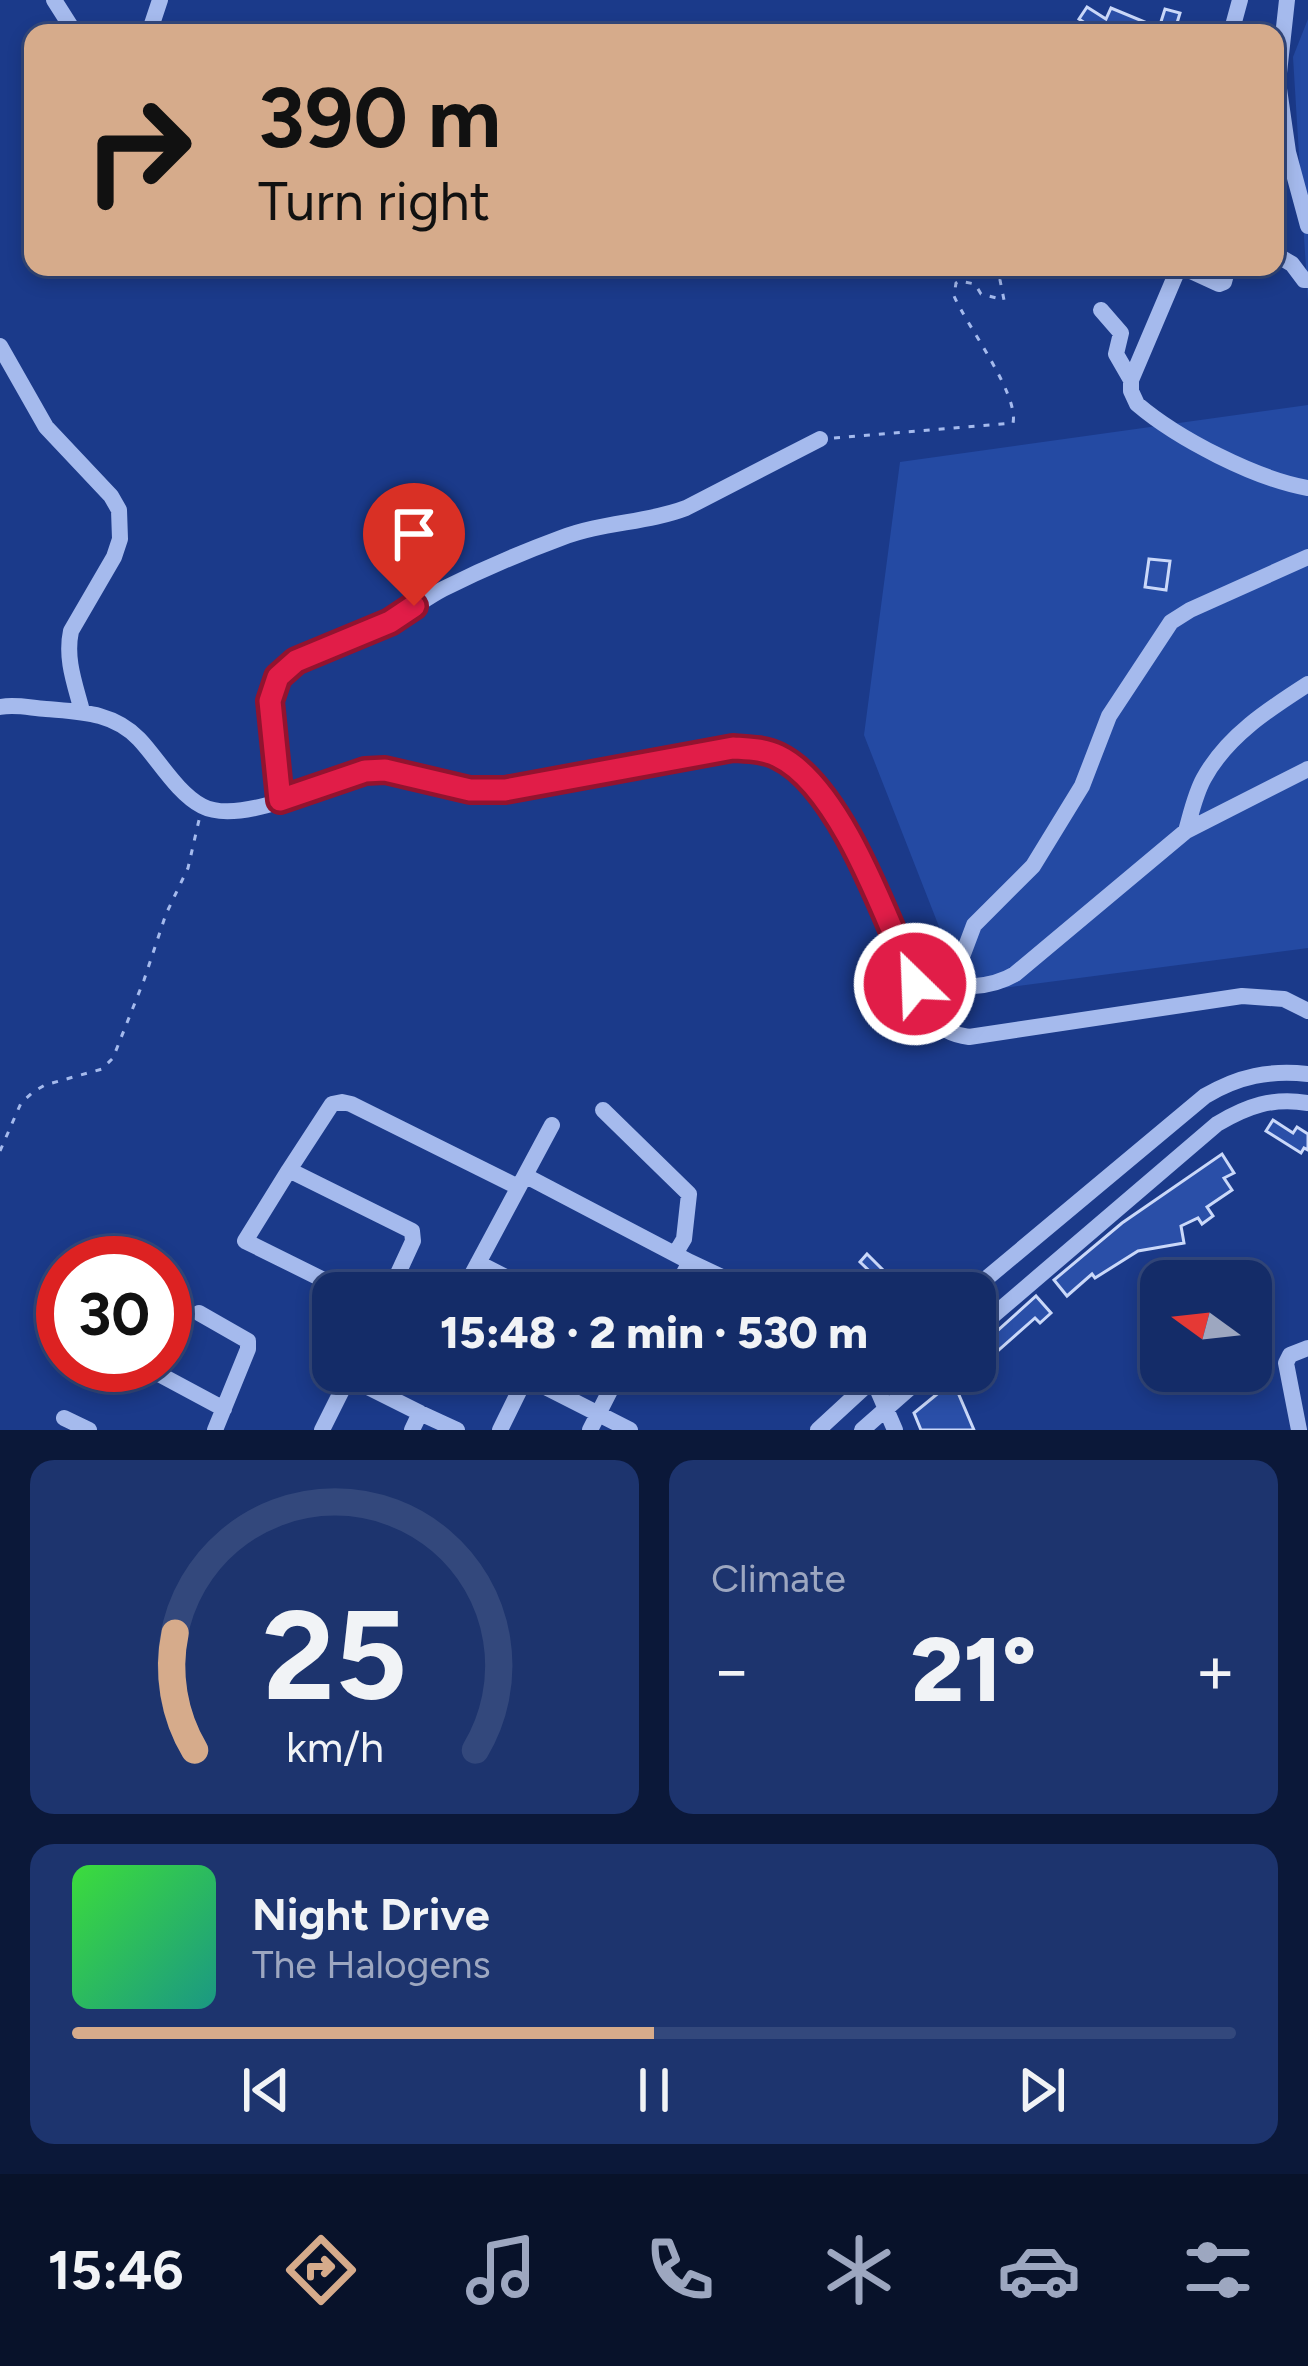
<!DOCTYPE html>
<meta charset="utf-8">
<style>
body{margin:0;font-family:Figtree,sans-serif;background:#1d346e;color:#f1f3f6;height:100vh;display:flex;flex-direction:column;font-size:45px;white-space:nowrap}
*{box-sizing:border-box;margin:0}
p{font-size:39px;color:#9da7c0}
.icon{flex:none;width:66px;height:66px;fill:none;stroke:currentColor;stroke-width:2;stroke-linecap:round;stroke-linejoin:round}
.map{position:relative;height:1430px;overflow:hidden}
.side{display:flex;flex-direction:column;gap:30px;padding:30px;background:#0b1839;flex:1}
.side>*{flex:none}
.hud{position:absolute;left:24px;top:24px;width:1260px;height:252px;border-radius:24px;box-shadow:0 6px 18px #0003,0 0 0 3px #33487c;background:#d6ab8b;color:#111;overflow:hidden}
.needle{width:78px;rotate:285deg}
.fabs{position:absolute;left:1140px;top:1260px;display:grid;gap:24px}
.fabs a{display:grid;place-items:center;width:132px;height:132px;border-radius:24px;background:#142c68;box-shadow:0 6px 18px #0003,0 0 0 3px #33487c;font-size:60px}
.speed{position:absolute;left:36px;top:1236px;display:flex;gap:24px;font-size:60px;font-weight:700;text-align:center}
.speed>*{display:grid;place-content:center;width:156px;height:156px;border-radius:50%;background:#142c68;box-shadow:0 6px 18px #0003,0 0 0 3px #33487c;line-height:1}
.speed .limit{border:18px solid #d22;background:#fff;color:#111}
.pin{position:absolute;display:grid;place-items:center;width:102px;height:102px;color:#fff;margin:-123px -51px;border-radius:50% 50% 50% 0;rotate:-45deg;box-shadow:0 0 12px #0007}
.pin .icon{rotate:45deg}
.me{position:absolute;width:132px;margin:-66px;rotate:336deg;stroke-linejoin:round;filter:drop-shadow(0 0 9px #0008)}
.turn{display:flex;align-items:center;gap:42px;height:252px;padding:0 36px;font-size:54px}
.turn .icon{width:156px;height:156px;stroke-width:2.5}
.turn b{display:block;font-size:84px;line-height:102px}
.big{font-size:90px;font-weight:800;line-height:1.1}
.side .widget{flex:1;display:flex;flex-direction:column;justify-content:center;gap:18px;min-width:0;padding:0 42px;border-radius:24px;background:#1d346e}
.side .dial{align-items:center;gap:0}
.dial svg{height:312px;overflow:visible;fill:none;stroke:#33487c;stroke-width:7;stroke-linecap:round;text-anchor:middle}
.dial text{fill:#f1f3f6;stroke:none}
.song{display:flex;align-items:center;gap:36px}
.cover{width:144px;height:144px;border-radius:18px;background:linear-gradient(135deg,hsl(120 70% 55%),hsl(170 70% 35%))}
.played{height:12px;border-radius:6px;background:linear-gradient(90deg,#d6ab8b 50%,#33487c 50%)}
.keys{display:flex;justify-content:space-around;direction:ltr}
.heat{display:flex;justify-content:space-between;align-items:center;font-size:66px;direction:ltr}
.side .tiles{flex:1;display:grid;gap:30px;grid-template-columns:1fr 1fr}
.widget:last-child{grid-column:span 2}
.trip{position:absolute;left:312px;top:1272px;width:684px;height:120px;border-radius:24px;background:#142c68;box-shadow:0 6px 18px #0003,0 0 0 3px #33487c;font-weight:800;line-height:120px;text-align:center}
.tabs{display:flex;height:192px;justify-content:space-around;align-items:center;background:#08122a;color:#9da7c0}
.tabs .icon{width:84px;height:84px}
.tabs .active{color:#d6ab8b}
.tabs b{font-size:54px;color:#f1f3f6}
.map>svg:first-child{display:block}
.green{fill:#244aa3}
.building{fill:#2a4fa8;stroke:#cad8f9;stroke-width:3}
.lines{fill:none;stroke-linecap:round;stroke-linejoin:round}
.path{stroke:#a5baed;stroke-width:3;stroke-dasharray:6 9;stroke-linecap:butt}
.minor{stroke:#a5baed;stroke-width:16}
.route-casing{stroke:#92132f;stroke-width:30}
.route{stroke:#e11d48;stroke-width:21}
</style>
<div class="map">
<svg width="1308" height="1430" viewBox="0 0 1308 1430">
<rect width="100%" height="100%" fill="#1b3a8a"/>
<path class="green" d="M1308 19V301L1293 57Z
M1308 405V948L965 993 864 735 900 462Z"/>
<path class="building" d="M1087 7 1106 19 1111 8 1159 28 1165 9 1180 13 1174 33H1082L1088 25 1079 19Z
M1149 559 1170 561 1166 590 1145 587Z
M1273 1120 1293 1133 1297 1127 1308 1134V1150L1304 1148 1301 1153 1266 1131Z
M1222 1154 1234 1173 1224 1178 1232 1190 1207 1207 1213 1216 1202 1224 1198 1218 1181 1226 1184 1243 1138 1251 1095 1278 1092 1274 1067 1296 1054 1280 1122 1223Z
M867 1254 891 1278 884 1285 860 1262Z
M1036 1296 1051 1313 1040 1323 1035 1318 975 1371V1351Z
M1158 1371H1199L1182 1391 1171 1382 1165 1390 1152 1379Z
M953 1381 974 1430H921L914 1413Z"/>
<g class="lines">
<path class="path" d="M1021 267 1024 272 1033 267
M834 438 1013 423C1019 394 967 326 954 296L956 283 959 281 975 284 981 294 1004 300 1000 280 1006 267
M0 1151 21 1103 33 1092 45 1085 102 1069 113 1058 144 980 166 914 188 868 199 820"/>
<path class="minor" d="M54 0 75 33
M1287 0 1278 82 1288 152 1308 226
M149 33 160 0
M1231 33 1240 0
M1275 254 1292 264 1304 280H1308
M1179 267 1131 380V391L1137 404C1178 439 1256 479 1308 488
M1182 267 1219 284 1224 282 1228 267
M1101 310 1121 333 1116 354 1131 380
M0 346 46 427 111 496 119 510 120 539 114 557 71 631C65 659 75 684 82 711
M0 707C16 704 30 708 46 709 80 712 113 712 139 739 158 759 177 793 202 806 240 826 322 784 361 772 392 763 437 785 469 789 480 791 493 790 505 791L733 748C748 749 764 749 778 756 839 784 880 906 907 966 914 982 919 1002 930 1016 940 1029 953 1035 969 1037L1242 996 1284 999 1308 1011
M281 800C276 767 262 713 277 682 290 653 359 637 388 622 407 613 424 599 443 589 479 571 523 552 561 538 602 522 647 523 686 508L820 439
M1186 831C1191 814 1195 794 1204 778 1227 736 1269 709 1308 684
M915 984C949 986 985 992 1015 974L1186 831 1308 769
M951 986 974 925 1033 866 1082 786 1109 716 1171 622 1190 610 1308 557
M603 1110 689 1194 684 1239 675 1254
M289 1170 332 1104 342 1102 351 1104 518 1187
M526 1176 690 1262 756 1293
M478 1263 537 1293
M350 1293 245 1241 289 1170 412 1231 413 1241 389 1293
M462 1293 552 1125
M673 1293 690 1262
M969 1293 1205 1096C1239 1076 1269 1070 1308 1074
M199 1313 248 1341V1349L215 1430
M975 1331 1217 1124C1247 1106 1273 1097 1308 1103
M142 1365 224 1409
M514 1371 630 1430
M866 1372 873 1379 895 1430
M348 1377 420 1413
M64 1418 89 1430
M322 1430 351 1372
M412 1430 420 1413 457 1430
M500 1430 526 1377
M590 1430 620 1371
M818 1430 882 1371
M862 1430 929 1371
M1299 1430 1286 1363 1290 1355 1308 1348"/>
</g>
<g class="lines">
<defs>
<path id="route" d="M414 606 390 622 296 661 278 677 270 701 280 800 365 771 385 770 470 790H505L733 748C748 749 764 749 778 756 841 786 887 921 915 984"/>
</defs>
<use href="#route" class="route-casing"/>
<use href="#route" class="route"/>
</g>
</svg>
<div class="fabs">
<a><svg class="needle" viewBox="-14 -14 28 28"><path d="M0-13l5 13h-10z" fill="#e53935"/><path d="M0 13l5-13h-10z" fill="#9da7c0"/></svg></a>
</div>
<div class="speed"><div class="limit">30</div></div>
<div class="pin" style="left:414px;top:606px;background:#d93025"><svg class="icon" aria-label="arrive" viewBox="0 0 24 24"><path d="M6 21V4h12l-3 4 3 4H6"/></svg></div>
<svg class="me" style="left:915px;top:984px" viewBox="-20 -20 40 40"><circle r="17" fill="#e11d48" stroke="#fff" stroke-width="3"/><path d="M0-11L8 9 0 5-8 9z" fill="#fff"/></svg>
<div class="trip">15:48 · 2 min · 530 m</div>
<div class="hud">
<div class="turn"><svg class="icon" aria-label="right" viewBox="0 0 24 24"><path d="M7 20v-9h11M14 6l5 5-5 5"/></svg><div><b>390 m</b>Turn right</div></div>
</div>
</div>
<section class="side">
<div class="tiles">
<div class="widget dial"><svg viewBox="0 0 100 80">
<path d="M14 69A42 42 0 1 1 86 69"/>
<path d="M14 69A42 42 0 0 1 9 39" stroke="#d6ab8b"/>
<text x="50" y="56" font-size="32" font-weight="700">25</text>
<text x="50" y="72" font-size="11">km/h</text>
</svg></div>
<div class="widget"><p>Climate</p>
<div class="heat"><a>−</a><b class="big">21°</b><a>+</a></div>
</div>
<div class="widget">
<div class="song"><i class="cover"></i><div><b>Night Drive</b><p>The Halogens</p></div></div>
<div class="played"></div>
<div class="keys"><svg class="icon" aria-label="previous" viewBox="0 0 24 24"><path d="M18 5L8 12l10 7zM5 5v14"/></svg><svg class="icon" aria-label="pause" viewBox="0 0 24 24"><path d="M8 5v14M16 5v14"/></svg><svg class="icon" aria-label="next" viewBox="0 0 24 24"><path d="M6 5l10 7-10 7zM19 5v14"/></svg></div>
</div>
</div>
</section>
<nav class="tabs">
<b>15:46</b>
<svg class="icon active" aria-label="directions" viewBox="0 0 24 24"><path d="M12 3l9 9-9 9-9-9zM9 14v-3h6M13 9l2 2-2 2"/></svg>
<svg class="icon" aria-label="music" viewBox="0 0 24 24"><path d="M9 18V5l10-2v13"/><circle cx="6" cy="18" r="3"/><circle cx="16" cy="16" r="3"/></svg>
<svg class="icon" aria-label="phone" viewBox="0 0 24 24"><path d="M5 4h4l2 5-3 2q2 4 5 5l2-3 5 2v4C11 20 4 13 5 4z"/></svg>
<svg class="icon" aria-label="climate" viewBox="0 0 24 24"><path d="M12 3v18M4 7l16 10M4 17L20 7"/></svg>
<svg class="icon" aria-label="car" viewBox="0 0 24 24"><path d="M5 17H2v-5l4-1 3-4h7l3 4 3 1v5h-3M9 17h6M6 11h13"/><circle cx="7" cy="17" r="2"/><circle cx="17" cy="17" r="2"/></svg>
<svg class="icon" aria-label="filters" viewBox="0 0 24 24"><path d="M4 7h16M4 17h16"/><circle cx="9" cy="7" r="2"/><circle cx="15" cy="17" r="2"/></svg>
</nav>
